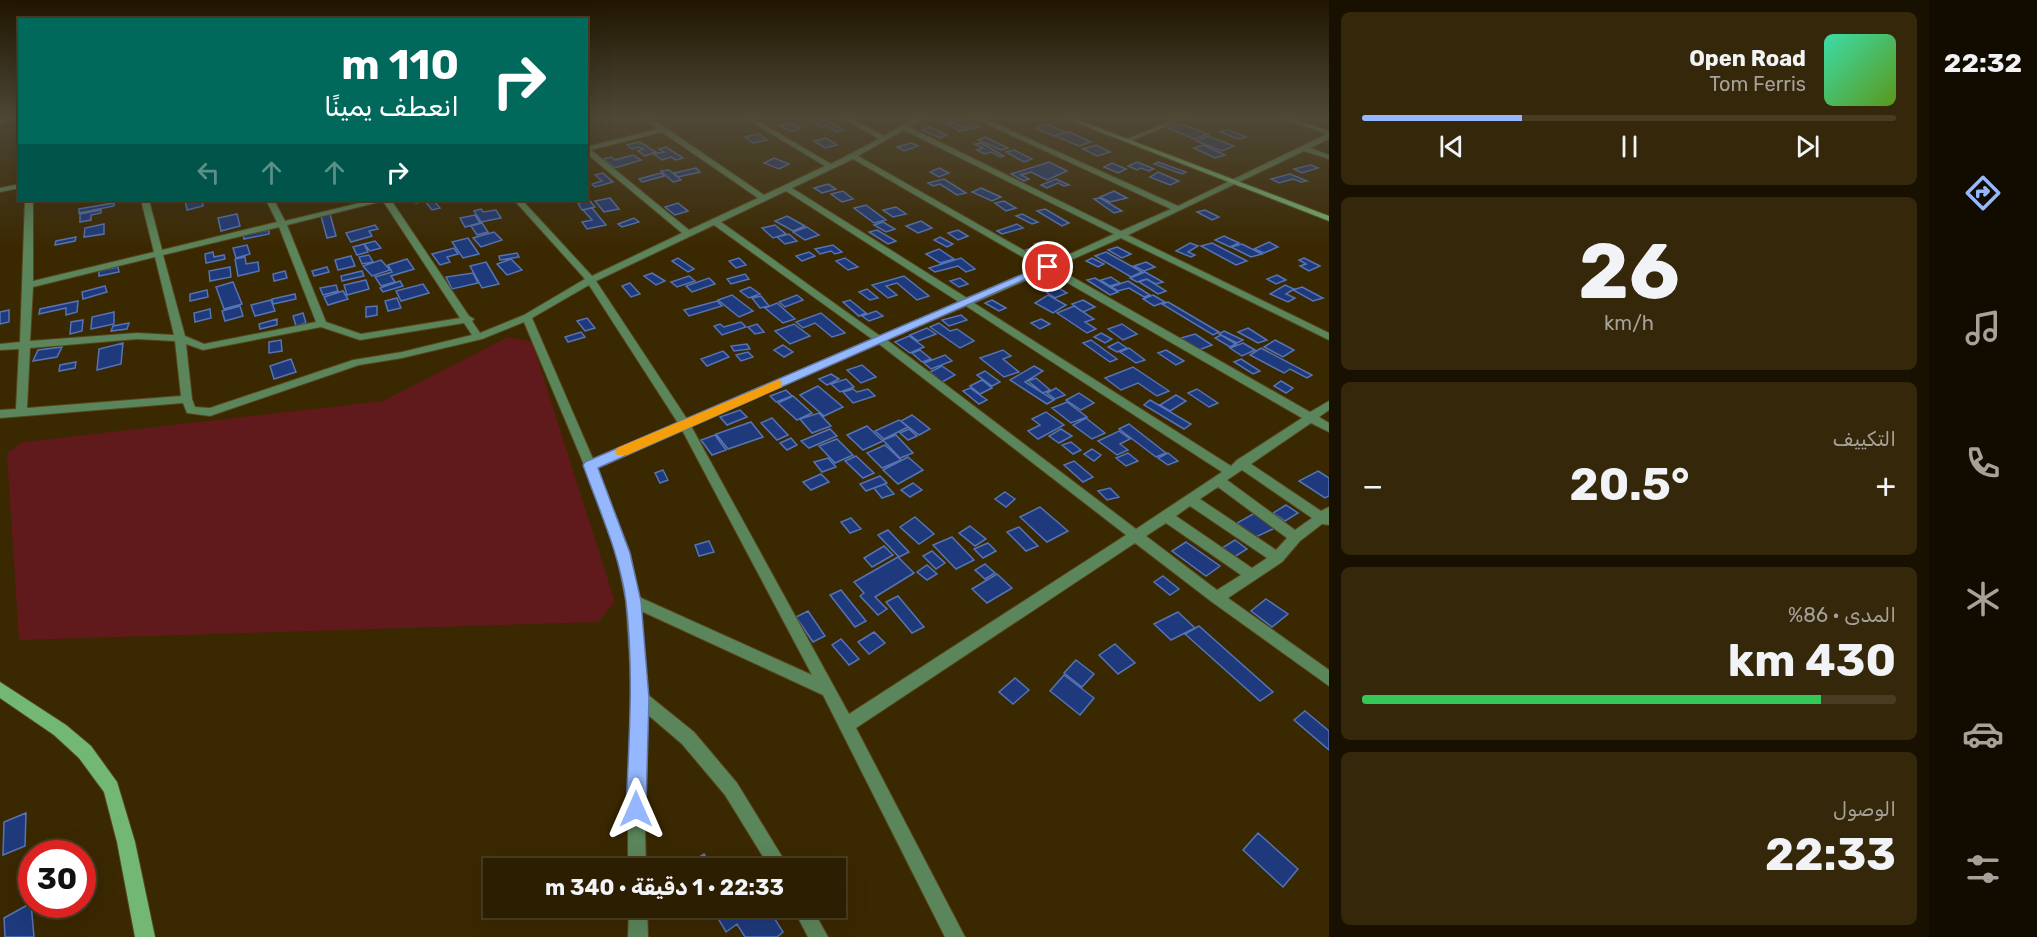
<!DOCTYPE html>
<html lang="ar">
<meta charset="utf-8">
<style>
body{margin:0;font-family:Rubik,"Noto Sans Arabic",sans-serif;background:#34270a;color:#f1f3f6;direction:rtl;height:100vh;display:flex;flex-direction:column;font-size:22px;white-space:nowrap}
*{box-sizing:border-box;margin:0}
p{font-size:20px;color:#a6a299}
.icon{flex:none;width:33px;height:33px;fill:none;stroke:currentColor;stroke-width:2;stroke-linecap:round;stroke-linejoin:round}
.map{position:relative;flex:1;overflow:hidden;direction:ltr}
.drawer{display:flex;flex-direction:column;gap:12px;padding:12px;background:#181000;width:600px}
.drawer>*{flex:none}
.top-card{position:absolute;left:18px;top:18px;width:570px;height:183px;border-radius:0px;box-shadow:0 6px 24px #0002,0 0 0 2px #483c22;direction:rtl;background:#00695c;color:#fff;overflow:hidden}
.speed{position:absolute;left:18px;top:840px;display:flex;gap:12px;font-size:30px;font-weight:700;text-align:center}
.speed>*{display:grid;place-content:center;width:78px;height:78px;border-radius:50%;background:#2c1e00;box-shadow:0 6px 24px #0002,0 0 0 2px #483c22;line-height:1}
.speed .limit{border:9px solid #d22;background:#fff;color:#111}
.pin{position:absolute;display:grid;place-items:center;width:51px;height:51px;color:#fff;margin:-26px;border:3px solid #fff;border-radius:50%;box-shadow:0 2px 6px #0007}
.me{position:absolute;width:66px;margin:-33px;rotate:0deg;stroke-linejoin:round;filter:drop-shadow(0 0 4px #0008)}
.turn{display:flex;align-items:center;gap:21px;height:126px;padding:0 30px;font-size:27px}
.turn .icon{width:78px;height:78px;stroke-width:2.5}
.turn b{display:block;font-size:42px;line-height:51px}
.lanes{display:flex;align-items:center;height:57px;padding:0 30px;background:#0003;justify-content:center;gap:30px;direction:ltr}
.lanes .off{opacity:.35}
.big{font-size:45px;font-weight:700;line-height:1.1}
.drawer .tile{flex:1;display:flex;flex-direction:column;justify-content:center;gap:9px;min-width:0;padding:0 21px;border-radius:9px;background:#34270a}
.drawer .dial{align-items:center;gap:0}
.dial b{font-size:78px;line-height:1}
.song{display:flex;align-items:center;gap:18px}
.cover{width:72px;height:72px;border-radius:9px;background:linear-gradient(135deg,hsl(160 70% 55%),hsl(90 70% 35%))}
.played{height:6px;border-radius:3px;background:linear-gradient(90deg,#94b7fd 30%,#483c22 30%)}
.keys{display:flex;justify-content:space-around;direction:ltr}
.heat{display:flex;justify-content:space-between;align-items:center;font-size:33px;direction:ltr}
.charge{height:9px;border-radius:4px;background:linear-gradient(90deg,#34c759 86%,#483c22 0)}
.trip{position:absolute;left:483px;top:858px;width:363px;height:60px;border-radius:0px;background:#2c1e00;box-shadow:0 6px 24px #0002,0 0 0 2px #483c22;font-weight:700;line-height:60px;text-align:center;direction:rtl}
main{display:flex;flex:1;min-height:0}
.dock{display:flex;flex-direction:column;width:108px;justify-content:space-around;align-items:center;background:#120c00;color:#a6a299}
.dock .icon{width:42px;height:42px}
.dock .active{color:#94b7fd}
.dock b{font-size:27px;color:#f1f3f6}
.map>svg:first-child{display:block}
.green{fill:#611a1b}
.building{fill:#1e3a7c;stroke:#5674b4;stroke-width:1.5}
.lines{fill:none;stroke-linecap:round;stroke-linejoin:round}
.street-casing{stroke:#57451e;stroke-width:2}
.secondary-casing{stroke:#57451e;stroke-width:2}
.street{fill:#5b855a;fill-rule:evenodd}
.secondary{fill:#73b872;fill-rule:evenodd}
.route{fill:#94b7fd;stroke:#6077a4;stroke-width:1.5}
.slow{fill:#f59e0b}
</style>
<main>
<nav class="dock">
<b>22:32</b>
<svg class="icon active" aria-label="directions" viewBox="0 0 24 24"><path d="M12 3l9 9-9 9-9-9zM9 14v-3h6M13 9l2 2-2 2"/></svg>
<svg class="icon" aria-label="music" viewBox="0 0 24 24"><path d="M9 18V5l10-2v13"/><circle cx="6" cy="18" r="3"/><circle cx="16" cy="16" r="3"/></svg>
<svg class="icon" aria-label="phone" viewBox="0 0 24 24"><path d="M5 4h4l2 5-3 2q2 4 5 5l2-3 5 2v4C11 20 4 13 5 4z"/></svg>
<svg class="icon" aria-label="climate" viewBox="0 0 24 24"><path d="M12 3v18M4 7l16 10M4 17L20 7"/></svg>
<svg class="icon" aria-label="car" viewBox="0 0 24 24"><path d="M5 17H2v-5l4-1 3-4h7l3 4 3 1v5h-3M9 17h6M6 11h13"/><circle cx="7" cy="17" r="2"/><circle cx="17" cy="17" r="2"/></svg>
<svg class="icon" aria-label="filters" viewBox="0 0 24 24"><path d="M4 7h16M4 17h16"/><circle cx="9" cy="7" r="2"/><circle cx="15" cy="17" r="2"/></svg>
</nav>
<section class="drawer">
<div class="tile">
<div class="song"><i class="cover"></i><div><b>Open Road</b><p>Tom Ferris</p></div></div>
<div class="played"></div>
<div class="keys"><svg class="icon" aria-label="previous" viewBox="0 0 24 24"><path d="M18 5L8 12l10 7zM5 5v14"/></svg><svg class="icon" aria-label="pause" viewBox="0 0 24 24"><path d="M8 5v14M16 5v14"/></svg><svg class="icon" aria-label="next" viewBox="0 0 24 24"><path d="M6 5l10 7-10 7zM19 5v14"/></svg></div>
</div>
<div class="tile dial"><b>26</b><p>km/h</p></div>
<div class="tile"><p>التكييف</p>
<div class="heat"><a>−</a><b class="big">20.5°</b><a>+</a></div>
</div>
<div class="tile"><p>المدى · 86%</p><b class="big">430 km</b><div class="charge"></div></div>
<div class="tile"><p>الوصول</p><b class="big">22:33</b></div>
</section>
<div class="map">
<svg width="1329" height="937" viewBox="0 0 1329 937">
<rect width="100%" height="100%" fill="#3a2800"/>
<path class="green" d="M508 337 532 342 615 602 598 622 19 640 7 453 23 442 383 401Z"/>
<path class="building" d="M828 121 843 130 837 132 827 126 821 127 816 124Z
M953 122 962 127 974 124 979 127 959 131 946 123Z
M790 123 801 128 792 132 780 126Z
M1047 124 1065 132 1054 136 1035 128Z
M1181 124 1208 134 1194 139 1168 128Z
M929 127 947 135 940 138 922 130Z
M1229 130 1246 137 1238 139 1220 132Z
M1069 132 1091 142 1079 146 1055 136Z
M759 134 767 140 753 143 745 137Z
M1208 136 1234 146 1222 151 1196 141Z
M985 137 1008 148 1001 150 978 140Z
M826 138 837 145 825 148 814 141Z
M640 142 656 152 645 156 638 151 643 149 639 147 632 149 627 145Z
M911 143 918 146 904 151 897 147Z
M981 143 1004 156 1000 157 991 152 984 154 977 150 983 148 975 144Z
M1096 145 1110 152 1097 156 1083 149Z
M1203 145 1225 155 1215 158 1194 148Z
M666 147 683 158 676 160 671 157 662 160 654 154 664 152 659 149Z
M1014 150 1032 159 1024 162 1006 152Z
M633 155 641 160 615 168 603 159 611 157 615 160Z
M774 158 789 164 779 169 764 163Z
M1049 162 1067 171 1047 180 1031 172 1021 175 1029 179 1024 181 1011 174Z
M1137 162 1154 169 1149 171 1141 168 1137 170 1128 166Z
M1158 162 1186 172 1182 174 1154 164Z
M1112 163 1126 169 1118 173 1104 167Z
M1311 165 1318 168 1302 173 1294 169Z
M696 168 700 172 678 177 674 173Z
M939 168 949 173 939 177 930 172Z
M669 170 681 180 673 182 661 171Z
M1158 172 1179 181 1170 185 1150 177Z
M603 173 613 182 595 187 592 184 602 181 595 175Z
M661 173 664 176 642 182 639 179Z
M1290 174 1307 181 1301 182 1293 179 1279 183 1271 179Z
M944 179 966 193 957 195 940 184 933 186 928 183Z
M1056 179 1069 185 1064 186 1058 183 1047 188 1041 185Z
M828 184 836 189 822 193 814 188Z
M981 188 1001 197 992 201 972 192Z
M843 191 853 199 842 202 831 194Z
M1114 191 1127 198 1110 202 1100 197Z
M610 198 619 209 604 212 595 201Z
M1100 198 1122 211 1114 213 1094 199Z
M185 200H202L203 206 187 210Z
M413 200H433L440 208 432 210 425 201 416 203Z
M590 201 595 207 582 210 578 203Z
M1004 201 1016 208 1006 211 995 203Z
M114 203V206L79 213V209Z
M678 203 688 211 675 215 665 207Z
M866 205 886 220 874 223 854 208Z
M896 207 906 214 893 217 883 210Z
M592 208 606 225 587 229 582 222 592 220 583 210Z
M481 209 483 212 496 210 501 218 481 222 474 211Z
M1045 209 1069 223 1062 226 1037 211Z
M101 210V213L91 215V220L80 222V214Z
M1205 210 1219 217 1212 220 1197 212Z
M237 214 240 226 221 231 218 218Z
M330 214 336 236 327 238 321 216Z
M1022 214 1038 222 1032 224 1016 216Z
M475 215 480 223 465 227 460 218Z
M787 216 805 226 793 231 775 221Z
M634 218 639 222 622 227 618 224Z
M921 221 932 228 918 233 906 226Z
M883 222 895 229 886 232 874 225Z
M482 223 488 232 477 235 471 226Z
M104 224V234L84 237 85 228Z
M1017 224 1023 228 1002 234 997 231Z
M375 225 378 229 369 231 372 236 351 242 346 233Z
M775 225 786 234 773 238 762 228Z
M807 227 819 235 805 240 793 232Z
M269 230V234L244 239 243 235Z
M877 230 896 241 888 244 869 232Z
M958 230 968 236 958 240 948 233Z
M494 232 502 240 481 247 473 238Z
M789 234 797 241 785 244 777 237Z
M1224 236 1239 243 1230 247 1215 240Z
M76 237 75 241 55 245 56 241Z
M940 237 953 244 947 247 934 240Z
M468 238 479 254 463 258 452 242Z
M375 241 381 248 370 251 364 244Z
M1044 241 1054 247 1045 250 1035 244Z
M1269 242 1278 247 1264 253 1254 249Z
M1190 243 1198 246 1188 252 1195 255 1191 257 1176 251Z
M1212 243 1247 261 1236 265 1201 246Z
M364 244 368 252 357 255 353 247Z
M1242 244 1262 254 1251 257 1231 247Z
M247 245 250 254 236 258 233 248Z
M833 245 842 252 835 254 831 251 820 254 815 249Z
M1037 246 1049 254 1039 258 1026 250Z
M1117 247 1131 254 1122 258 1108 250Z
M454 248 458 254 447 257 450 262 440 265 432 254Z
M939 249 954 259 940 263 926 254Z
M213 252 214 257 224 255 225 259 206 263 205 254Z
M809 252 815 256 802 261 796 256Z
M1106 252 1142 272 1131 277 1095 256Z
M517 253 519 257 500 260 499 256Z
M369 255 373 262 362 264 359 257Z
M351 256 355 266 338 270 335 260Z
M245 257 246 264 258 262 259 271 238 276 235 259Z
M678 258 694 269 688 272 672 261Z
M739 258 746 265 736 268 729 261Z
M845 258 858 267 848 270 836 261Z
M961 258 975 269 966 272 958 266 935 272 929 268Z
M1092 258 1104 264 1098 267 1086 261Z
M1304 258 1320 266 1309 271 1300 266 1306 264 1299 260Z
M407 259 414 269 391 276 395 282 381 286 375 277 392 272 388 265Z
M511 259 522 270 507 275 497 264Z
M381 260 390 270 372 276 363 266Z
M486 262 499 284 482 288 470 266Z
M1146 262 1155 267 1144 271 1134 266Z
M118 267 119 272 99 276V271Z
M230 267 231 277 210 281 209 271Z
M327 267 329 272 314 276 312 271Z
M285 271 287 278 274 281 273 274Z
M362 271 364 276 342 281 341 276Z
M1145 272 1163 282 1156 284 1146 279 1137 282 1130 278Z
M473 273 478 283 452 289 446 277Z
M652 273 665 281 656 285 644 276Z
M745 274 749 279 731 284 727 279Z
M1277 275 1286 280 1276 284 1267 279Z
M689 276 695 281 677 287 671 282Z
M904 276 929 296 917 300 897 283 886 286 897 295 888 298 872 285Z
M1111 277 1120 283 1110 286 1101 280Z
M709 278 715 284 692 292 686 286Z
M960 278 968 284 959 287 950 281Z
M1095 278 1118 292 1110 295 1087 280Z
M1043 279 1067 293 1055 298 1032 283Z
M1147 279 1166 291 1158 294 1139 282Z
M366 280 369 289 347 295 344 285Z
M400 281 403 286 383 292 380 288Z
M1128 281 1150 295 1144 297 1129 288 1118 291 1111 287Z
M233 282 242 304 224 309 216 287Z
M630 283 640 294 631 297 622 286Z
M423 284 429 293 401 301 396 291Z
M336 285 338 291 323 295 320 288Z
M1285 285 1294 289 1286 294 1295 298 1288 302 1270 294Z
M105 286 107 292 83 299 82 292Z
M750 287 760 294 749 298 740 291Z
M1302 287 1323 298 1313 301 1293 290Z
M867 289 878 298 870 300 859 292Z
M207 290 208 297 190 301V294Z
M343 291 348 299 328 305 324 297Z
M295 294 296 299 273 304 272 299Z
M732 295 753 311 739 317 718 300Z
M797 295 803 300 785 307 779 302Z
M1048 295 1066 305 1053 313 1035 303Z
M1153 295 1165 302 1154 306 1143 299Z
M761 296 769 306 760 308 752 298Z
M397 298 401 308 388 311 385 301Z
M271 300 275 311 255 316 251 305Z
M850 300 866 313 859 316 843 302Z
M992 300 1006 308 999 311 985 303Z
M1083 300 1095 307 1083 312 1072 304Z
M78 301 77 312 66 315V308L39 314 40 309Z
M717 301 722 306 689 316 684 310Z
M1168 302 1219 332 1213 335 1162 304Z
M777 303 795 319 783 323 765 308Z
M240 306 243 316 225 321 222 311Z
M377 306V315L366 317V307Z
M1074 306 1094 319 1085 322 1096 329 1087 333 1057 313Z
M210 309 211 318 195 322 194 313Z
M9 310V322L0 324V312Z
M876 311 883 316 869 321 862 316Z
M114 312V324L91 329 92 317Z
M303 313 306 323 296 326 293 316Z
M821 313 845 333 832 337 815 323 803 328 796 322Z
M961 315 967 320 949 326 942 320Z
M587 318 595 328 585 331 577 321Z
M277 319V325L260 329 259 324Z
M1041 319 1050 324 1040 329 1031 323Z
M83 320 82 331 70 334 71 322Z
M741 322 746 327 722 335 714 326 720 324 724 327Z
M129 323 127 329 111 331 113 326Z
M939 323 950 331 957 329 974 341 960 348 930 327Z
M757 324 764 332 755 334 748 327Z
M794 324 810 336 790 344 775 331Z
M1122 324 1137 334 1123 340 1108 329Z
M927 328 936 334 918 341 910 335Z
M1248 328 1267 340 1258 343 1238 332Z
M1224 331 1243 340 1237 343 1219 334Z
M581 332 585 337 568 342 565 337Z
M1101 333 1112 339 1105 343 1094 337Z
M1195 334 1212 345 1199 350 1181 338Z
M1221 335 1236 344 1230 347 1215 338Z
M909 336 924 347 910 353 895 342Z
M281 340 282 351 269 353V342Z
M1091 340 1117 359 1110 362 1083 343Z
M1275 340 1294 350 1283 357 1264 347Z
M1118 342 1127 348 1117 352 1108 347Z
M123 343 121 364 97 370 99 349Z
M1243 343 1255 350 1242 356 1230 348Z
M747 344 750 349 734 351 731 346Z
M783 345 793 352 784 357 774 350Z
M62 347 57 357 33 361 38 350Z
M1129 348 1145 360 1136 363 1120 352Z
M1261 348 1312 375 1307 378 1290 369 1284 373 1250 355Z
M920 350 931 359 922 362 912 353Z
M1003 350 1011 356 1003 359 1019 372 1004 377 980 358Z
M1166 350 1184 361 1176 365 1158 353Z
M723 351 729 357 707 366 701 359Z
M748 352 753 357 741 361 736 355Z
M945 355 952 361 931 369 924 363Z
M291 359 296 372 274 379 270 366Z
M1241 359 1260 371 1253 374 1234 362Z
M76 362 75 368 59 371 60 365Z
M862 365 876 377 861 383 847 370Z
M942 366 955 375 942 382 930 372Z
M1034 366 1043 371 1025 382 1054 400 1047 404 1010 380Z
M1133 367 1169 391 1157 396 1138 383 1121 390 1105 378Z
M985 371 1000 382 992 386 977 375Z
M831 374 839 379 827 385 819 379Z
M1036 378 1050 390 1043 393 1028 381Z
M846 379 854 387 840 392 831 384Z
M982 380 992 388 980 394 970 386Z
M1281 381 1293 388 1286 393 1274 386Z
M818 386 843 407 824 416 800 395Z
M970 388 987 400 979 404 963 391Z
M1056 388 1065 395 1055 399 1047 393Z
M853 389 857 392 868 389 875 396 853 403 843 392Z
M1197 389 1218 403 1209 407 1188 393Z
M786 390 792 396 776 402 770 396Z
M1079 393 1094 403 1081 410 1066 400Z
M1176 395 1186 401 1170 411 1160 405Z
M793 396 812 413 797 420 778 403Z
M1150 400 1191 424 1184 429 1144 405Z
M1067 402 1087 417 1071 423 1052 408Z
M740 410 747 417 727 425 720 417Z
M1046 412 1064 425 1038 439 1028 431 1040 425 1032 419Z
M819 413 831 426 812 433 800 419Z
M912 415 930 429 919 435 901 421Z
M772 418 788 435 777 440 761 423Z
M1086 418 1105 433 1092 439 1073 425Z
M899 420 908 427 884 439 875 431Z
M751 422 763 437 728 449 716 434Z
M1129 424 1166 453 1156 457 1119 429Z
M867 426 883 441 863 450 847 435Z
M830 429 837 436 809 448 801 441Z
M909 429 917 436 908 440 900 433Z
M1061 429 1072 436 1059 443 1049 436Z
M1119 431 1130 439 1120 444 1128 450 1117 455 1098 441Z
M715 435 726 450 712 455 701 440Z
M896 435 913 453 900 458 883 440Z
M791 438 797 445 787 450 780 443Z
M837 439 853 455 835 463 819 446Z
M1071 442 1081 450 1073 454 1062 445Z
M885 445 901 460 882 468 867 453Z
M1092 449 1101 455 1094 461 1084 454Z
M1128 453 1138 461 1126 466 1116 458Z
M1168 453 1178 461 1168 465 1158 458Z
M856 456 874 473 863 478 845 461Z
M908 457 923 470 898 484 883 470Z
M828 458 836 467 822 472 814 462Z
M1074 461 1093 477 1083 482 1064 465Z
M663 470 668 480 660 483 655 473Z
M1318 471 1329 478V496L1325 498 1299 481Z
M821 474 829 482 811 490 803 482Z
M880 476 887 483 866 491 860 484Z
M913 483 922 490 910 497 901 490Z
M885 484 894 494 882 498 874 488Z
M1110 488 1119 497 1107 500 1098 491Z
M1005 492 1015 499 1006 507 995 499Z
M1286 505 1298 513 1285 521 1273 513Z
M1040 507 1068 531 1047 542 1020 517Z
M1255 513 1275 528 1256 537 1237 523Z
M915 517 934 534 919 544 900 527Z
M851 518 861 529 850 533 841 522Z
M970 526 986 539 975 546 959 533Z
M1019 527 1038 546 1026 551 1007 532Z
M888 530 909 552 899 557 878 535Z
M952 537 974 560 956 569 933 545Z
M1235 540 1247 549 1234 557 1222 548Z
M709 541 714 552 699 556 695 545Z
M1186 542 1220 566 1206 576 1172 551Z
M988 543 996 551 983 558 974 549Z
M884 546 893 555 872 567 864 558Z
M932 551 945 563 936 569 923 556Z
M898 557 914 573 875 597 887 609 878 615 860 596 864 593 854 582Z
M985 564 995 573 985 579 975 570Z
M927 565 937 574 927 580 917 572Z
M997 574 1012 588 987 603 972 589Z
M1163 576 1179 589 1170 595 1154 582Z
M841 590 866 621 855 627 830 595Z
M898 596 924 627 912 633 886 602Z
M1266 599 1288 614 1272 627 1251 611Z
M808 611 825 636 813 642 796 617Z
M1178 612 1195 628 1171 640 1154 624Z
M1199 626 1273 692 1260 701 1185 634Z
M874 632 885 643 869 654 858 642Z
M841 639 859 659 849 665 832 645Z
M1115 644 1135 663 1118 674 1099 655Z
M1076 660 1094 674 1082 687 1064 673Z
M1064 675 1094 698 1080 715 1050 691Z
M1015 678 1029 690 1013 704 999 692Z
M1305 711 1329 731V750L1294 720Z
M26 813 25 846 3 855 4 822Z
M1258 833 1298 869 1283 887 1243 850Z
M704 854 713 868H694L690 863Z
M31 903 34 937H5L4 918Z
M712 908H768L783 932 777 937H745L737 924 726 932Z"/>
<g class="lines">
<defs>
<path id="street" d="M20 118 19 119 0 123V119Z
M643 118H651L764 195 825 166 745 118H753L831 164 879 139 842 118H850L884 136 916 118H924L909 127 1121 231 1171 209 974 118H983L1178 206 1327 134 1280 118H1290L1329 131V139L1310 148 1329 155V159L1304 151 1128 235 1329 333V340L1121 238 1055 267 1310 412 1329 401V410L1319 417 1329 423V432L1311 423 1251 464 1321 511 1329 507V525L1322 524 1300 541 1282 562 1228 598 1329 670V686L1212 602 1135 543 856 728 965 937H945L823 695 641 611 647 694 694 732 737 783 789 868H770L725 795 682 744 647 714 644 789 646 868H628V789L632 698 626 601 616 553 598 498 524 322 482 339 402 358 359 365 210 416 187 413 183 403 0 418V410L16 409 19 349 0 350V344L20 342 25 200H33V281L154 252 141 200H149L162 250 277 222 266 200H274L285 221 372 200H391L469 316 474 319 472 321 480 333 524 315 585 279 514 200H522L592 276 682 233 586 153V147L658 129ZM904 130 1114 234 1048 264 858 156ZM662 132 758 198 689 230 591 150ZM853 159 1040 267 967 298 792 188ZM786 191 959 302 880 336 721 222ZM383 201 460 318 361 334 326 322 287 225ZM714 225 872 339 687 419 596 281ZM279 227 316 322 204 344 185 336 163 255ZM155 257 174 335 137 333 30 341 33 287ZM1047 271 1302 418 1237 460 1231 466 974 303ZM589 285 678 423 593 459 532 318ZM966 306 1222 472 1136 529 887 340ZM464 323 472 335 402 352 353 360 210 408 195 407 192 399 186 344 203 350 321 327 360 340ZM137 339 175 341 181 396 27 408 30 348ZM879 344 1126 535 849 714 691 426ZM682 430 812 675 639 597 630 553 597 467ZM1242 470 1312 518 1295 530 1227 480ZM1218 487 1287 538 1276 550 1200 499ZM1190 506 1267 558 1252 568 1176 516ZM1166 523 1241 575 1217 590 1146 536Z
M1179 118H1188L1128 142 1122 141Z
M20 184V188L0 192V188Z
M629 908H647L648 937H628Z
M793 908H812L828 937H808Z"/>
<path id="secondary" d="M1064 118H1073L1329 216V221Z
M0 682 66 725 91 746 117 782 135 842 155 937H135L117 842 104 792 79 758 54 735 0 698Z"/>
</defs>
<use href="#street" class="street-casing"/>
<use href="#secondary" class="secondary-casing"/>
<use href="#street" class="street"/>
<use href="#secondary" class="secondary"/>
</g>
<linearGradient id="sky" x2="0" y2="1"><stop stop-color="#201600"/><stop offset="0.47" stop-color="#4f4837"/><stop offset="1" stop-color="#4f4837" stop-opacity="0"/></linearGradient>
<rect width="1329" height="249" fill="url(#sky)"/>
<path class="route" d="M1044 265 1053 267 598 468 630 553 641 601 649 698 646 809 643 816 636 819 629 816 626 809C629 740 634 671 626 602 620 555 599 510 583 465L585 462Z"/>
<path class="slow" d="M778 380 782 381V387L627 455H617L615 452 617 448Z"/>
</svg>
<div class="speed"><div class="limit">30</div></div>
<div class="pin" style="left:1048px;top:267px;background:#d93025"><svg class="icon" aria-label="arrive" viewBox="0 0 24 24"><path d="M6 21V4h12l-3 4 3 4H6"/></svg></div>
<svg class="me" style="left:636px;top:809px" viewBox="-20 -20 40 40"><path d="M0-17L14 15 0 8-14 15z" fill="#94b7fd" stroke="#fff" stroke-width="4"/></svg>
<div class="trip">22:33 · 1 دقيقة · 340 m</div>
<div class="top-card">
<div class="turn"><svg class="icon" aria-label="right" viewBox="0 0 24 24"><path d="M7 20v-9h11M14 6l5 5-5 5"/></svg><div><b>110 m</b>انعطف يمينًا</div></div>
<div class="lanes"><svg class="icon off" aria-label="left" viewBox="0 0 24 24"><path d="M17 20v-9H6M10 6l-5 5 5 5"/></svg><svg class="icon off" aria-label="ahead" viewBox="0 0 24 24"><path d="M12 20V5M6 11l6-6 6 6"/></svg><svg class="icon off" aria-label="ahead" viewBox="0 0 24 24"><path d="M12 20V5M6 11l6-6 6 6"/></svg><svg class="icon" aria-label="right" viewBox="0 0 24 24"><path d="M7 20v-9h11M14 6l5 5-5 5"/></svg></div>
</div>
</div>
</main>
